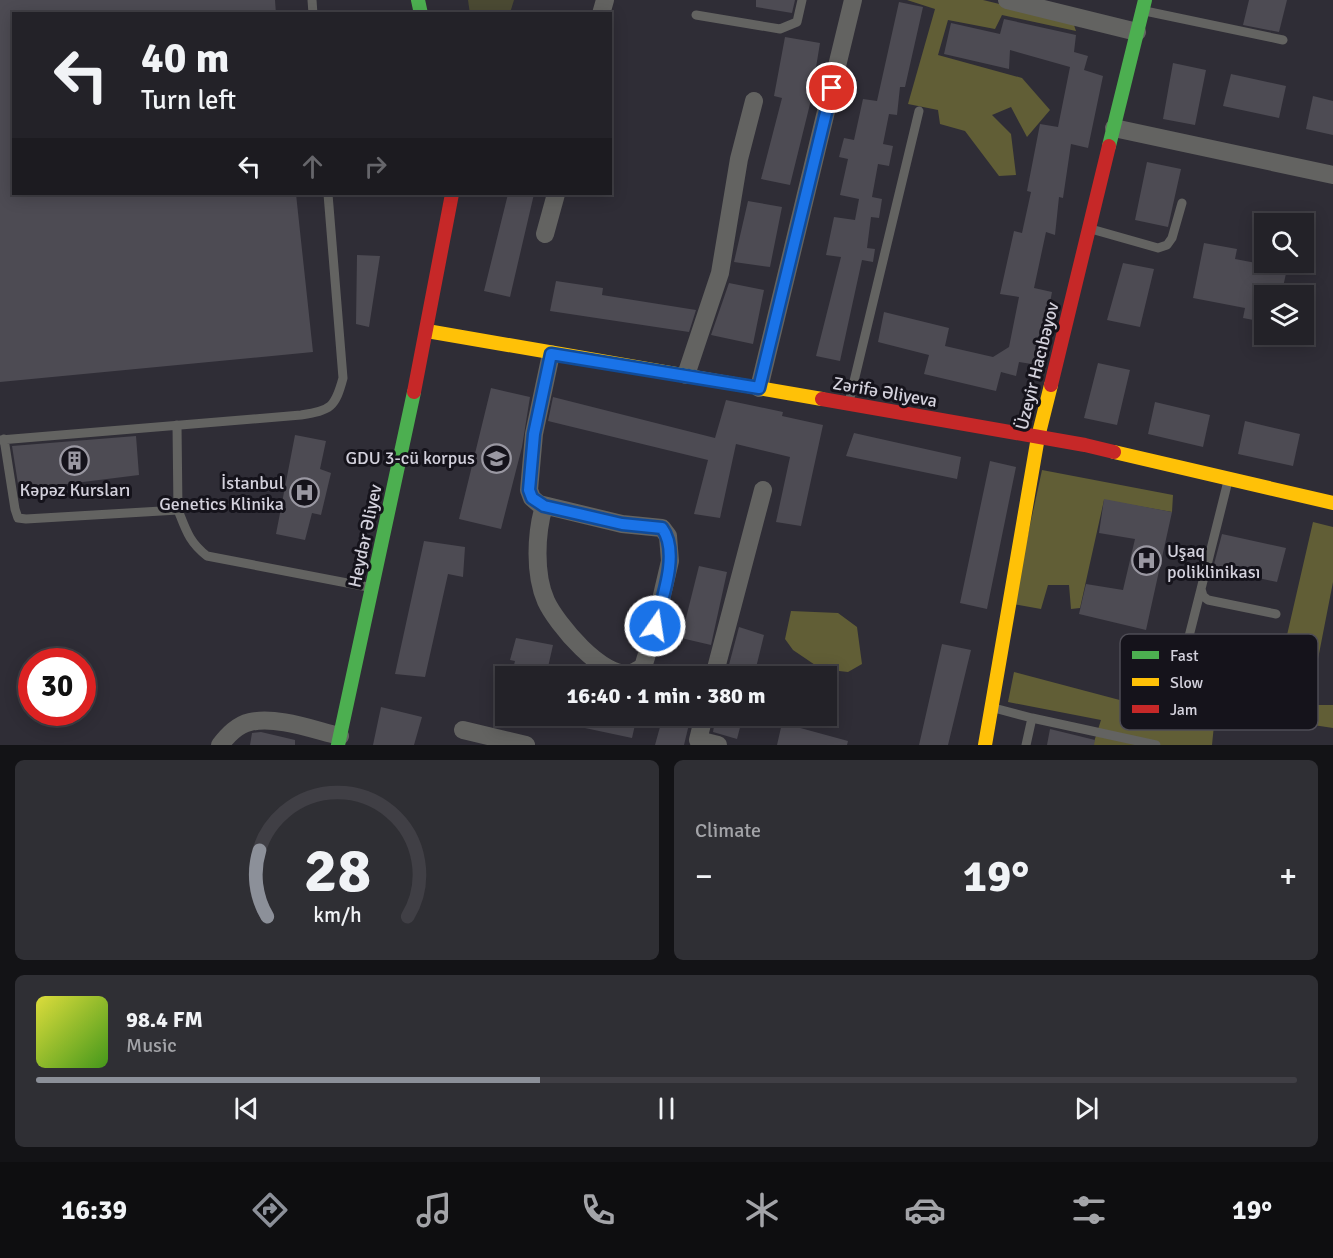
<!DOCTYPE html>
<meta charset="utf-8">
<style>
body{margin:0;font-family:Signika,sans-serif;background:#2f2f34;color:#f1f3f6;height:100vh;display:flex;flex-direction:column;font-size:22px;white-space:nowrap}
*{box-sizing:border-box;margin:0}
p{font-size:20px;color:#a3a4a8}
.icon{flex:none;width:33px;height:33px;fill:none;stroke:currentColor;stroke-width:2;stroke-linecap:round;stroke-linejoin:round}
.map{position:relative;height:745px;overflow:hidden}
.side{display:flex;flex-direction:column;gap:15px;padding:15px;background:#131316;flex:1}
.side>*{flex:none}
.banner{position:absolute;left:12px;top:12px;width:600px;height:183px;border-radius:0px;box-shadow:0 3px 15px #0003,0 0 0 2px #403f45;background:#232228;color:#f1f3f6;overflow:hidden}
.tools{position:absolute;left:1254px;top:213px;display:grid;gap:12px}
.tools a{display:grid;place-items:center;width:60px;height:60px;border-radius:0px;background:#232228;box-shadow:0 3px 15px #0003,0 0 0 2px #403f45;font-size:30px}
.speed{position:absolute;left:18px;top:648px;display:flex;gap:12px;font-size:30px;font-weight:700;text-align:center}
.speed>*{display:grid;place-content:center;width:78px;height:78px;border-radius:50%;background:#232228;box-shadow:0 3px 15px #0003,0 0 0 2px #403f45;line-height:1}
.speed .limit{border:9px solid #d22;background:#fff;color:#111}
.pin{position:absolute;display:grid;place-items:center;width:51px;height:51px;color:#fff;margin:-26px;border:3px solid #fff;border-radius:50%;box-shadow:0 2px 6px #0007}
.me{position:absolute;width:66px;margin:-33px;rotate:13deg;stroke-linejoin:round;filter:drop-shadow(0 0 4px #0008)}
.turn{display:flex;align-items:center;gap:21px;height:126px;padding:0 30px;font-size:27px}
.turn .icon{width:78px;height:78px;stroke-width:2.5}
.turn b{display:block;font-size:42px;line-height:51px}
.lanes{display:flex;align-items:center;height:57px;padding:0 30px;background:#0003;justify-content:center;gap:30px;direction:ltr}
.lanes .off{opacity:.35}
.big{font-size:45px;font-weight:700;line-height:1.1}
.side .tile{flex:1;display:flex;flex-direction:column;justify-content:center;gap:9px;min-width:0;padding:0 21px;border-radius:9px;background:#2f2f34}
.side .dial{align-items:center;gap:0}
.dial svg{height:156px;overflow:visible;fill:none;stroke:#403f45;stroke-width:7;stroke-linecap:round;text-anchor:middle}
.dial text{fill:#f1f3f6;stroke:none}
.song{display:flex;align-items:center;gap:18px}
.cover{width:72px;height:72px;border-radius:9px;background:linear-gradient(135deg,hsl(60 70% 55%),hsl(100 70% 35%))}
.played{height:6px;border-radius:3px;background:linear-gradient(90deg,#8c9099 40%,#403f45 40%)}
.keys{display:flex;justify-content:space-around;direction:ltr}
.heat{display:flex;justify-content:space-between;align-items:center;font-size:33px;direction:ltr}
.side .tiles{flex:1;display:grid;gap:15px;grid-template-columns:1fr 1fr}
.tile:last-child{grid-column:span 2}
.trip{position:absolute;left:495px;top:666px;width:342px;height:60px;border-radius:0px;background:#232228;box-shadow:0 3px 15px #0003,0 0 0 2px #403f45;font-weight:700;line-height:60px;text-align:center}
.dock{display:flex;height:96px;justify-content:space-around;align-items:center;background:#0e0e10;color:#a3a4a8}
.dock .icon{width:42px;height:42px}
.dock .on{color:#8c9099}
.dock b{font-size:27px;color:#f1f3f6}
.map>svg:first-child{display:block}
.green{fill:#4b4a33}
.forest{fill:#615e36}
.building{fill:#4d4b53}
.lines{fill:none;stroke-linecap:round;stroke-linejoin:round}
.lane{stroke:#636361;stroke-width:9}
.street{stroke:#636361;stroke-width:18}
.fast{stroke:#4caf50;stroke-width:14}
.slow{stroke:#ffc107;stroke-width:14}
.jam{stroke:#c62828;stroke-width:14}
.route-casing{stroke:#114b97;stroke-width:15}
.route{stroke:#1a73e8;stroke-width:10}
.labels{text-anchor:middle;stroke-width:6;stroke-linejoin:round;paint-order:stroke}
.street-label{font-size:18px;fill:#d3d1dc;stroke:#15131b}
.poi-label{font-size:18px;fill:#d3d1dc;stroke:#15131b;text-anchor:end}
.key{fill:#15131b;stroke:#4e4c55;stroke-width:1.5}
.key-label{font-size:16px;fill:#d3d1dc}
</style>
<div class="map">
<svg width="1333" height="745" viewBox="0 0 1333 745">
<rect width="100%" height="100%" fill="#2f2d36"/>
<path class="green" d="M468 0H514L510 13 470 14Z"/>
<path class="forest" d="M907 0H983L1073 22 1076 31 1002 15 995 29 948 20 938 55 1022 78 1050 110 1027 137 1011 107 992 115 1011 134 1016 175 999 176 965 131 940 124 938 110 908 104 935 9Z
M1042 470 1173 495 1172 512 1104 500 1080 608 1071 609 1069 585H1048L1041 609 1013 604Z
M1313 522 1333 527V582L1309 705H1333V728L1300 723V701L1273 696Z
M791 611 838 613 857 627 862 664 848 672 821 669 793 650 785 639Z
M1014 672 1214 725 1212 745H1093L1101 720 1008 702Z"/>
<path class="building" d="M0 0H275L276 14H14V194H296L313 352 0 382Z
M756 0H795L792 13 756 7Z
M1249 0H1287L1279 32 1243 25Z
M899 2 923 7 905 87H900L897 115 889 114 883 144 893 146 889 166 878 164 872 197 882 199 879 218 871 217 867 248 875 249 873 262 862 260 840 361 816 356 841 257 826 255 834 217 855 220 859 199 840 195 848 159 839 157 844 138 854 140 863 99 877 101Z
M1004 19 1076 35 1074 52 1088 56 1084 70 1103 76 1088 148 1071 144 1063 198 1059 197 1055 235 1046 232 1034 288 1052 292 1038 365 1019 362 1016 376 1001 372 996 391 924 374 929 355 878 342 884 312 949 328 945 346 993 357 1009 347 1019 297 1000 294 1014 231 1022 233 1031 192 1027 191 1040 124 1058 127 1070 67 1010 50 1009 69 944 54 951 23 1000 34Z
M785 37 820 43 810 104 790 185 761 179 782 98 774 96Z
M1173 63 1206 70 1195 125 1163 119Z
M1231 74 1286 86 1279 118 1223 106Z
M1313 96 1333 101V135L1306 129Z
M1147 162 1181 169 1168 227 1135 220Z
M508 194H534L510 297 484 291Z
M748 201 782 207 770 267 734 262Z
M1204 243 1237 249 1235 259 1287 269 1281 296H1264V322L1243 318 1245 308 1193 298Z
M357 255 380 256 369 327 356 324Z
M1123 263 1154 269 1140 327 1107 320Z
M556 281 603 288 602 295 696 310 689 332 550 311Z
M729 283 764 290 753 344 711 335Z
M1098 363 1130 370 1117 425 1084 418Z
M491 388 530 397 522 447 501 529 459 519Z
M553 397 715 438 726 400 783 412 782 416 823 425 801 526 776 522 790 457 736 444 720 518 694 514 708 460 548 421Z
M1155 402 1210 415 1203 447 1148 434Z
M1245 421 1300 434 1293 466 1238 454Z
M854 433 961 457 957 479 846 456Z
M295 435 326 441 320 469 331 473 321 515 312 513 305 540 276 534Z
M136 436 139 475 19 490 12 446Z
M990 461 1016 467 987 609 960 603Z
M1104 499 1172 512 1146 630 1079 614 1086 584 1123 590 1135 539 1099 533Z
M1222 534 1286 548 1277 582 1213 568Z
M424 541 465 547 463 577 448 574 425 677 395 674Z
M699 566 727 572 711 645 681 638Z
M739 627 764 635 754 676H726Z
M516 638 553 645 546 676H511L515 661 510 660Z
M942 644 971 650 948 745H919Z
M381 707 422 717 414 745H373Z
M553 716H637L632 738 552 721Z
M663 716H691L684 745H655Z
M716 716H743L737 739 713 732Z
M782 723 848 741 847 745H777Z
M1050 729 1095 740 1094 745H1047Z
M261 732 295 740V745H250L252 733Z"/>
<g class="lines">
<path class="lane" d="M312 0 313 14
M1145 11 1283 40
M696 15 780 29 797 22 802 0
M1091 229 1158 248 1167 245 1172 238 1182 203
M849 402 919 111
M4 439 15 509 18 518 26 519 178 510 177 425
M0 440 301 415C331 410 335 408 343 378L328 194
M1228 481 1201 589 1203 596 1208 600 1276 614
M178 510C186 530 189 542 207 556L368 587
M1183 660 1201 589
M994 708 1032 718 1026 745
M1032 718 1156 745"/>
<path class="street" d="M1007 0 1137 32
M601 14 605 0
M1114 128 1333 175
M545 234 556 194
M686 375 720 273 739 159 754 101
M759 388 853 0
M544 506C536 533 534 574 546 601 556 623 603 680 631 673 635 672 639 669 643 667L652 638 670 561 668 536 662 528 622 524 539 504 532 498 529 490 534 434 551 354
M714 676 763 490
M704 716 698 740 718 745
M463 730 526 745
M220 745C228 735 237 725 250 722 277 716 314 730 340 736"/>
<path class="fast" d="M418 0 421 14
M1109 146 1145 0
M338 745 414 392"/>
<path class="slow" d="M427 331 822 399
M1114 452 1333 503
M985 745 1038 437 1051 385"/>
<path class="jam" d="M1051 385 1109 146
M414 392 452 194
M822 399 1085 445 1114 452"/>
</g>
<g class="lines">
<defs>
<path id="route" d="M655 626C662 599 680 552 662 528L622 524 544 506 532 498 529 490 534 434 551 354 759 388 832 88"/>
</defs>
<use href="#route" class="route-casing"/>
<use href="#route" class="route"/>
</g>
<defs>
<symbol id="university-ring" viewBox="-11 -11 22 22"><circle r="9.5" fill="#15131b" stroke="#9a98a2" stroke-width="1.5"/><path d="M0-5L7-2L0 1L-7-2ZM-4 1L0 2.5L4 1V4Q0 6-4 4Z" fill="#9a98a2"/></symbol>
<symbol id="building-ring" viewBox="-11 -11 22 22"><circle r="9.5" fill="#15131b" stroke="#9a98a2" stroke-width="1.5"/><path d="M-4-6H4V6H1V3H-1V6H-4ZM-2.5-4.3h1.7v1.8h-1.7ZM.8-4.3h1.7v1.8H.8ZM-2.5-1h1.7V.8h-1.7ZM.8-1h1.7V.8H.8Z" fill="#9a98a2"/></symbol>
<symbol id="hospital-ring" viewBox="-11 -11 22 22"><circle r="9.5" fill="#15131b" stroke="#9a98a2" stroke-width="1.5"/><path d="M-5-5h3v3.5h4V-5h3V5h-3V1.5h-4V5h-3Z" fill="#9a98a2"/></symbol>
</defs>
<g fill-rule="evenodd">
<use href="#university-ring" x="480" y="442" width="33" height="33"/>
<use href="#building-ring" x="58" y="444" width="33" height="33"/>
<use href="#hospital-ring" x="288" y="476" width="33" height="33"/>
<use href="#hospital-ring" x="1130" y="544" width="33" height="33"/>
</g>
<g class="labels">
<g class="street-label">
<text transform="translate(1037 366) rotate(-76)" y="6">Üzeyir Hacıbəyov</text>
<text transform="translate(885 392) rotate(10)" y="6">Zərifə Əliyeva</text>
<text transform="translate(365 536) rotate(-78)" y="6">Heydər Əliyev</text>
</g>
<g class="poi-label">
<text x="475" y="464">GDU 3-cü korpus</text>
<text x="284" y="489">İstanbul<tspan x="284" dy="21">Genetics Klinika</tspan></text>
<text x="75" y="496" text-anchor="middle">Kəpəz Kursları</text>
<text x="1167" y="557" text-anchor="start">Uşaq<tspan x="1167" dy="21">poliklinikası</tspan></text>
</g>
</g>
<rect x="1120" y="634" width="198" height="96" rx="9" class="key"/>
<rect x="1132" y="651" width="27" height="8" fill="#4caf50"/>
<rect x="1132" y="678" width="27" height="8" fill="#ffc107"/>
<rect x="1132" y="705" width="27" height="8" fill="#c62828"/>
<g class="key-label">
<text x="1170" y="661">Fast</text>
<text x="1170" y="688">Slow</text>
<text x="1170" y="715">Jam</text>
</g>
</svg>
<div class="tools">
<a><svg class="icon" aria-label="search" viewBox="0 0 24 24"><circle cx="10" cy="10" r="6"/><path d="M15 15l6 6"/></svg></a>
<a><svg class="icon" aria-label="layers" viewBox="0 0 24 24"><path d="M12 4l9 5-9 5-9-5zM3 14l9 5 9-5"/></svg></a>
</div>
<div class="speed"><div class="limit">30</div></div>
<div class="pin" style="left:832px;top:88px;background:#d93025"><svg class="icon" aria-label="arrive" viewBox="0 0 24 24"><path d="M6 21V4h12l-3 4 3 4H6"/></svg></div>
<svg class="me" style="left:655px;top:626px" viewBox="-20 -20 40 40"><circle r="17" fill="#1a73e8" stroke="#fff" stroke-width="3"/><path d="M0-11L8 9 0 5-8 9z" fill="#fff"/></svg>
<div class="trip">16:40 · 1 min · 380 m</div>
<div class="banner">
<div class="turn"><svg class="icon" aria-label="left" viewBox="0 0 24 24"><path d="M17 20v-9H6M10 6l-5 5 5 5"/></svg><div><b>40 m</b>Turn left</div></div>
<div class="lanes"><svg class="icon" aria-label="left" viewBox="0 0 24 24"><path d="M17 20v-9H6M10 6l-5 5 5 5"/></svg><svg class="icon off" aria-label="ahead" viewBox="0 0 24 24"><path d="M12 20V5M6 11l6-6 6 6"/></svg><svg class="icon off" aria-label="right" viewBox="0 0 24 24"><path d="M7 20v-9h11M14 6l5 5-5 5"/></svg></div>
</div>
</div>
<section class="side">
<div class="tiles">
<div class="tile dial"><svg viewBox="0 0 100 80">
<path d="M14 69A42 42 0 1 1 86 69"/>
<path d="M14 69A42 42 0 0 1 10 35" stroke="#8c9099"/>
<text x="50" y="56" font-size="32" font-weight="700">28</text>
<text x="50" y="72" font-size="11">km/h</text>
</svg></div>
<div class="tile"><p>Climate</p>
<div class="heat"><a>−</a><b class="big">19°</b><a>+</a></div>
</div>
<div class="tile">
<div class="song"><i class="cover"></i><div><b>98.4 FM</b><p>Music</p></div></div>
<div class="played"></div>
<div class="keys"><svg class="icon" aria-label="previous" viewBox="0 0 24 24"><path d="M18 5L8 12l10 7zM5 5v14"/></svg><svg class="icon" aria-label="pause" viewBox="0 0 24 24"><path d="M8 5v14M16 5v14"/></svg><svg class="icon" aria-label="next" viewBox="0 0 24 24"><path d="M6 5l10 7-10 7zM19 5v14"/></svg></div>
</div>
</div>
</section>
<nav class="dock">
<b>16:39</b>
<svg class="icon on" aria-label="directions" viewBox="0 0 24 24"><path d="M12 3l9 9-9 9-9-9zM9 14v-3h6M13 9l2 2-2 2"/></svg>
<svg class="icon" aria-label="music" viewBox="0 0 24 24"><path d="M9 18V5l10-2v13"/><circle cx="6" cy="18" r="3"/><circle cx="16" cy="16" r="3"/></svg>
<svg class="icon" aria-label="phone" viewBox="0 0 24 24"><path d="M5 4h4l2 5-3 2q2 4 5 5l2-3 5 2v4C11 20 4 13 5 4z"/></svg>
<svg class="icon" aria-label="climate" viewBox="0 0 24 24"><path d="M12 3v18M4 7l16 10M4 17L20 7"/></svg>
<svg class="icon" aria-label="car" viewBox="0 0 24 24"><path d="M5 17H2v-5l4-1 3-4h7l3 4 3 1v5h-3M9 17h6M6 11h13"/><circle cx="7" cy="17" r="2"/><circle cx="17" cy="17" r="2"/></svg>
<svg class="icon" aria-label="filters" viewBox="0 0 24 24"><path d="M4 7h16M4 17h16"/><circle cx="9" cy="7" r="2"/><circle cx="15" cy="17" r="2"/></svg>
<b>19°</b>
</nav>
